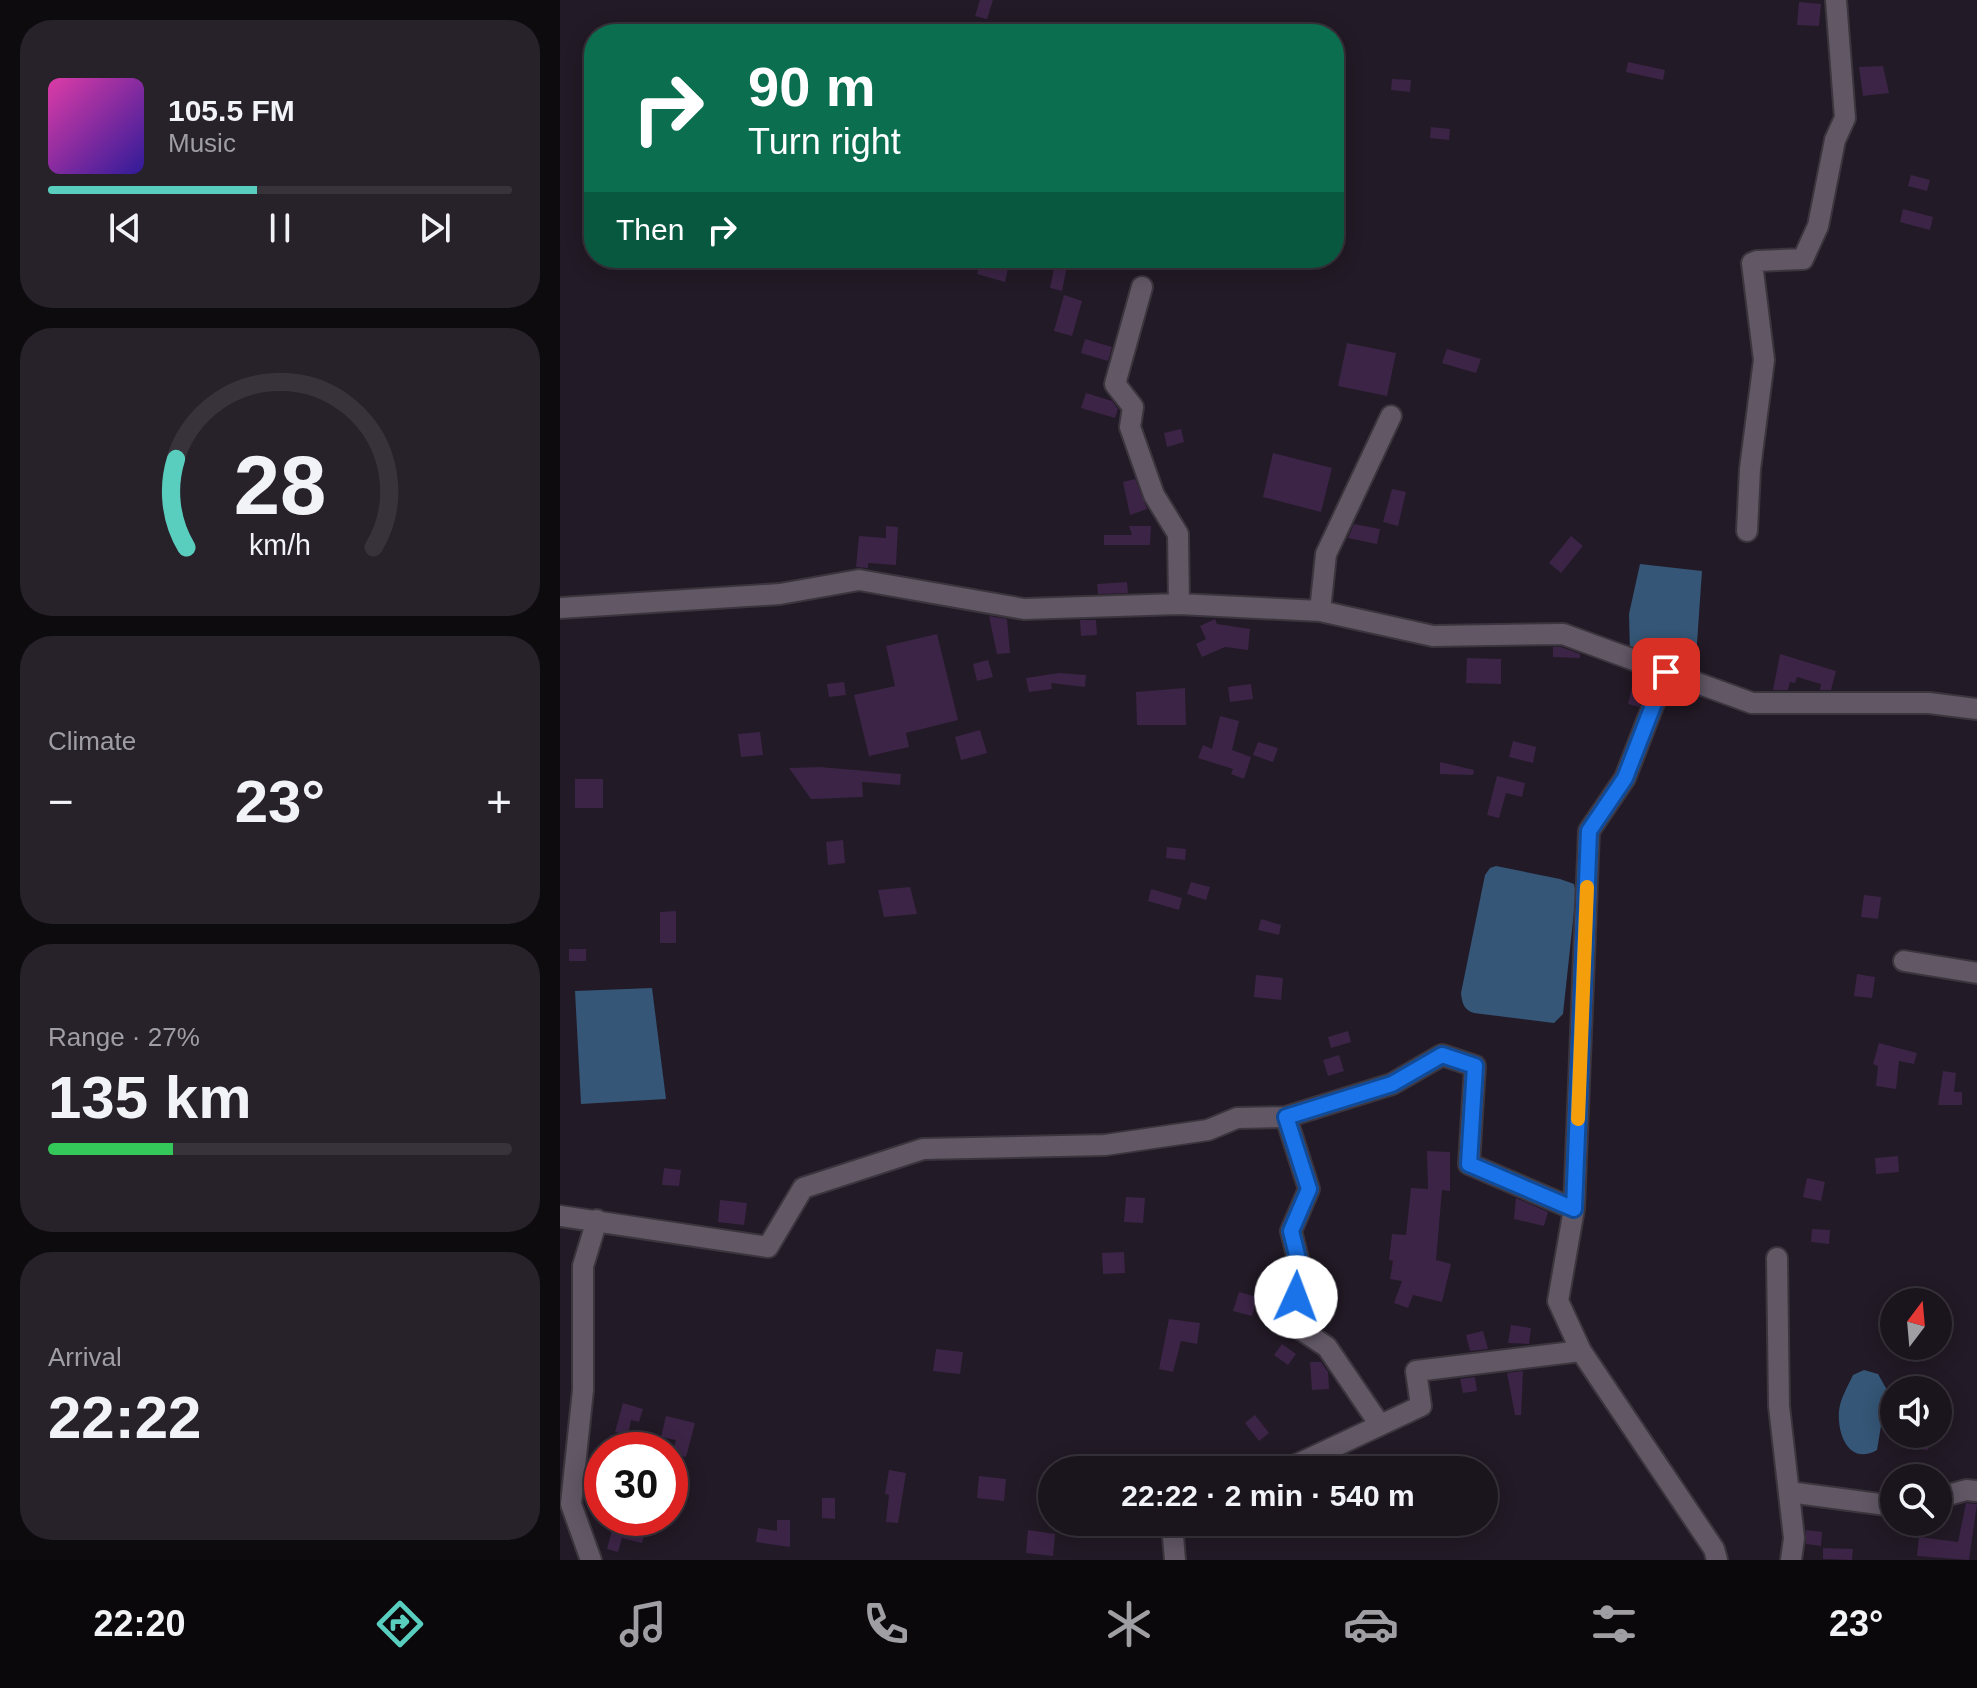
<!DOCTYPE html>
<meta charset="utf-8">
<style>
body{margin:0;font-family:Helvetica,sans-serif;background:#272129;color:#f1f3f6;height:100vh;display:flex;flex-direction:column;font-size:30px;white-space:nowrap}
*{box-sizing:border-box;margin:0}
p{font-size:26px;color:#9f9ea3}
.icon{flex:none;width:44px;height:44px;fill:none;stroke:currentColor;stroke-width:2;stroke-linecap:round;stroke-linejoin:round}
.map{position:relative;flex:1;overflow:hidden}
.side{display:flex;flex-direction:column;gap:20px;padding:20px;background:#0e0b0f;width:560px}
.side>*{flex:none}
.banner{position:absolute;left:24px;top:24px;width:760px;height:244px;border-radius:32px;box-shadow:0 4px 20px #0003,0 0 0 2px #38333b;background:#0b6e4f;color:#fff;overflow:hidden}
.needle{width:52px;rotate:16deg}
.fabs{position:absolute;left:1320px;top:1288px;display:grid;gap:16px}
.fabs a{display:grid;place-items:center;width:72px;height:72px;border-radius:50%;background:#1a141c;box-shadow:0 4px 20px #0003,0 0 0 2px #38333b;font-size:40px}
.speed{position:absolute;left:24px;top:1432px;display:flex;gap:16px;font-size:40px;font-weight:700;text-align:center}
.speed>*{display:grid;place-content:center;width:104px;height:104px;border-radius:50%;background:#1a141c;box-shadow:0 4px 20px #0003,0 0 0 2px #38333b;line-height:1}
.speed .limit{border:12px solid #d22;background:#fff;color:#111}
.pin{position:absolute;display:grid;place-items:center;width:68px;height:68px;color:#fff;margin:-34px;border-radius:16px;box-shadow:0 4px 12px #0006}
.me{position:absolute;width:88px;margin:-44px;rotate:2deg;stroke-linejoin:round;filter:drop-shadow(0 0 6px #0008)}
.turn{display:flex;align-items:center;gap:28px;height:168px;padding:0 32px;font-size:36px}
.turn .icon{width:104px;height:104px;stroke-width:2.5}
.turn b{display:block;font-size:56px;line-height:68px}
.then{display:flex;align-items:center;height:76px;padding:0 32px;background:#0003;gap:16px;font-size:30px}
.big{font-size:60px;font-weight:800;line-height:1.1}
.side .widget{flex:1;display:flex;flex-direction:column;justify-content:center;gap:12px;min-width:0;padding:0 28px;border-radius:32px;background:#272129}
.side .dial{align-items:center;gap:0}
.dial svg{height:208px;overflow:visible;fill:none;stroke:#38333b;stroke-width:7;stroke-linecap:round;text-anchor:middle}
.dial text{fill:#f1f3f6;stroke:none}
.song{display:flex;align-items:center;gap:24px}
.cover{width:96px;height:96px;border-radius:12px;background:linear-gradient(135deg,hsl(320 70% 55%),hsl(250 70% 35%))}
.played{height:8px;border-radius:4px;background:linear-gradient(90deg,#59cebe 45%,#38333b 45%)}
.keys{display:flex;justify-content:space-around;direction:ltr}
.heat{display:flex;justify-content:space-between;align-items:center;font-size:44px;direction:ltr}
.charge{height:12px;border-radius:6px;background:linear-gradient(90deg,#34c759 27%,#38333b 0)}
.trip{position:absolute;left:478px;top:1456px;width:460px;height:80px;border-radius:40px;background:#1a141c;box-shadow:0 4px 20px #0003,0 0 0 2px #38333b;font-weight:800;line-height:80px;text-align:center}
.menu{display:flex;height:128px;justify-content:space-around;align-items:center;background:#0a080b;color:#9f9ea3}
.menu .icon{width:56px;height:56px}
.menu .current{color:#59cebe}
.menu b{font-size:36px;color:#f1f3f6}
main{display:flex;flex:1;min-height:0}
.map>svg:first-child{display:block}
.water{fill:#355676}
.building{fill:#3c2446}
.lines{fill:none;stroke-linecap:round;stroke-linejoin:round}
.minor-casing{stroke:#3b353e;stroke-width:24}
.minor{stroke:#615765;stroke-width:20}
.route-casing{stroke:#114b97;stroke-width:20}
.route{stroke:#1a73e8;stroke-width:14}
.slow{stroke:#f59e0b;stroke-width:14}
</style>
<main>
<section class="side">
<div class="widget">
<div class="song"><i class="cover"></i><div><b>105.5 FM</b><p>Music</p></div></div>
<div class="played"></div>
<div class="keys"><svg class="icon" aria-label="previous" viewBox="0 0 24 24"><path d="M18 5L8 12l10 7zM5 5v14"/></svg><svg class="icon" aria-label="pause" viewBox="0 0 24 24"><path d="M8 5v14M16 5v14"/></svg><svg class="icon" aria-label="next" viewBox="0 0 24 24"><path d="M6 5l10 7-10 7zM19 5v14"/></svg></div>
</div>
<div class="widget dial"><svg viewBox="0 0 100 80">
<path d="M14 69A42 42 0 1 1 86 69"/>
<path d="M14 69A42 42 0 0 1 10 35" stroke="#59cebe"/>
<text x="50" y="56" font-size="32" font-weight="700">28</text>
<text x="50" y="72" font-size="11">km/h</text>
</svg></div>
<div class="widget"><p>Climate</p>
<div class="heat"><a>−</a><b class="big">23°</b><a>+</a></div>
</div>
<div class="widget"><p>Range · 27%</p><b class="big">135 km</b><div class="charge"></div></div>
<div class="widget"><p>Arrival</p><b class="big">22:22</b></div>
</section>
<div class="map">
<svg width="1417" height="1560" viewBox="0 0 1417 1560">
<rect width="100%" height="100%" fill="#221a26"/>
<path class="water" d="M1080 564 1142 571 1135 672 1070 653 1069 614Z
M936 866 1000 879 1014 884 1016 893 1003 1014 994 1023 914 1013C904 1010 902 1003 901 993L925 875 930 868Z
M92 988 106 1099 21 1104 15 991Z
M1304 1370 1318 1374 1327 1390 1317 1450C1289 1466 1277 1434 1279 1411 1280 1399 1288 1386 1293 1375Z"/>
<path class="building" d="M420 0H433L427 19 415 16Z
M1239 2 1261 4 1259 26 1237 25Z
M1068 62 1105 70 1103 80 1066 72Z
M1323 66 1329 93 1303 96 1299 67Z
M832 79 851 80 850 92 831 90Z
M871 127 890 129 889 140 870 138Z
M1351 175 1370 180 1367 191 1348 186Z
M1343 209 1373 217 1370 230 1340 222Z
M421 261 448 269 445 282 417 274Z
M495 264 507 266 502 291 490 288Z
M504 295 522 301 512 336 494 331Z
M525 339 552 347 548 361 521 353Z
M787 343 836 353 827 396 778 386Z
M887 349 921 359 916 373 882 363Z
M526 393 552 401 558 409 555 418 521 408Z
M621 429 624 442 607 447 604 433Z
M713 453 772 468 761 512 703 497Z
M575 479 587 509 570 515 563 482Z
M832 489 846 492 838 526 823 522Z
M794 524 820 529 817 544 788 538Z
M326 526 338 527 336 565 308 563V568L296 567 299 536 326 538Z
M569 526H591L590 545H544V535H572Z
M1011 536 1023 546 1001 573 989 563Z
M567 582 568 593 538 594 537 584Z
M429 616 447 619 450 653 437 654Z
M655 619 657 624 690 629 688 650 665 647 642 657 636 644 646 639 640 626Z
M520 620H536L537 635 521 636Z
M377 634 398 720 346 733 349 747 309 756 294 695 335 686 326 646Z
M993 647H1001L1020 654V658L993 657Z
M1220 654 1276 671 1271 690H1260L1261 684 1237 677 1235 683 1230 682 1228 690H1213Z
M907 658 941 659V684L906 683Z
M428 660 433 677 417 681 413 664Z
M499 673 526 675 525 687 491 683 492 689 469 692 466 678Z
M284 682 286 695 269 697 267 684Z
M1073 683 1086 687 1079 707 1068 704Z
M691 684 693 699 670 702 668 687Z
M625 688 626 725H577L576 692Z
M660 716 679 721 672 750 691 757 684 779 671 774 673 769 638 758 643 745 652 749Z
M420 730 427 753 401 760 395 737Z
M200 732 203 755 181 757 178 734Z
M953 741 976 747 973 763 949 757Z
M698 742 718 748 713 762 693 755Z
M880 762 914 770 913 775 880 774Z
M260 767 341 774 340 785 302 782 303 797 251 799 229 768Z
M937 776 965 783 962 797 946 793 939 818 927 815Z
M15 779H43V808H15Z
M283 840 285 863 268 865 266 842Z
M607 847 626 849 625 860 606 858Z
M631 882 650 887 646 900 627 894Z
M350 887 357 914 324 917 318 890Z
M591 889 622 898 619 910 588 901Z
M1304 895 1321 897 1318 919 1301 917Z
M116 911V943H100V912Z
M701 919 721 925 719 935 698 930Z
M9 949H26V961H9Z
M1297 974 1315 977 1312 998 1294 996Z
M696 975 723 978 721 1000 694 997Z
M788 1031 791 1042 771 1048 768 1037Z
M1319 1043 1357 1053 1354 1064 1339 1061 1336 1089 1316 1086 1318 1066 1313 1064Z
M779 1055 784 1071 768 1076 763 1060Z
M1383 1071 1396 1073 1394 1092H1402V1105H1378Z
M867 1151 890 1152V1191L882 1190 876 1260 891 1264 882 1302 853 1295 848 1308 834 1303 842 1281 830 1279 833 1261 829 1260 832 1234 846 1235 851 1188 868 1189Z
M1338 1156 1339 1172 1316 1174 1315 1158Z
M104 1168 121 1170 119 1186 102 1185Z
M1247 1178 1265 1182 1261 1201 1243 1197Z
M566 1197 585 1198 583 1223 564 1222Z
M956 1198 988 1212 984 1226 954 1219Z
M160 1200 187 1203 184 1225 158 1222Z
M1252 1229 1270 1230 1269 1244 1251 1242Z
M564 1252 565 1273 543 1274 542 1253Z
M708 1276 726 1279 722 1302 704 1298Z
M679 1292 697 1297 692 1316 673 1311Z
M609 1319 640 1323 637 1344 621 1341 613 1372 599 1369Z
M951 1325 971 1328 969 1344 948 1343Z
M923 1331 928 1349 910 1351 906 1335Z
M722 1344 736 1354 728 1365 714 1355Z
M376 1349 403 1352 400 1374 373 1371Z
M750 1362H761L768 1372 769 1389 752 1390Z
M963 1371 961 1415H955L947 1373Z
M915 1377 917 1391 903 1393 900 1379Z
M63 1403 83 1409 79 1422 71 1420 68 1435 55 1432Z
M695 1415 709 1433 699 1441 685 1423Z
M106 1416 135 1423 126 1457 112 1454 116 1440 101 1437Z
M1349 1434H1370L1368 1450 1348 1448Z
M50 1435 64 1439 61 1450H46Z
M329 1470 346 1473 338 1523 326 1522 329 1495 325 1494Z
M419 1476 446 1479 444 1501 417 1498Z
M262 1498H275V1519L262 1518Z
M1406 1503 1417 1504 1409 1560 1357 1556 1359 1537 1398 1542Z
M217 1520H230V1547L196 1542 198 1528 217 1531Z
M54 1523 85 1532 82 1543 62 1538 58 1552 47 1549Z
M468 1530 495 1534 493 1556 466 1553Z
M1246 1530 1262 1532 1261 1546 1246 1544Z
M1263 1548 1293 1549 1292 1560 1263 1559Z"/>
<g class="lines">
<defs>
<path id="minor" d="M582 287 555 384 573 407 570 427 594 495 618 534 619 604
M1187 531 1190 469 1204 360 1192 263 1197 261 1243 259 1258 226 1275 140 1285 118 1276 0
M0 608 220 594 299 580 464 609 619 604 760 611 873 636 1003 634 1192 703H1369L1417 709
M760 611 766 554 831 416
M1106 672 1065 778 1029 831 1014 1209 998 1301 1021 1351 1154 1549 1157 1560
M1344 961 1417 973
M726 1117 749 1189 731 1231 741 1271 731 1323 767 1347 820 1425
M0 1216 208 1247 243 1188 363 1149 545 1145 648 1130 677 1118 726 1117 832 1084 882 1055 915 1066 909 1164 1014 1209
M1217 1258 1219 1406 1234 1538 1231 1560
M725 1470 861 1406 856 1371 1021 1351
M1229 1492 1334 1506
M1378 1498 1406 1490 1417 1491
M31 1560 11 1504 23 1390V1266L37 1220
M615 1560 612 1524 616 1522"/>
</defs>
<use href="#minor" class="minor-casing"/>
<use href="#minor" class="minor"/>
</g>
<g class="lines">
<defs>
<path id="route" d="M736 1297 741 1271 731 1231 749 1189 726 1117 832 1084 882 1055 915 1066 909 1164 1014 1209 1029 831 1065 778 1106 672"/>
</defs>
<use href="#route" class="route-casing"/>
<use href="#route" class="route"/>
<path class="slow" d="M1018 1119 1027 887"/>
</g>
</svg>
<div class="fabs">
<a><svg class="needle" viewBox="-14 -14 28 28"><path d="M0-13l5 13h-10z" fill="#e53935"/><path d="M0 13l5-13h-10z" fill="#9f9ea3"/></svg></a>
<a><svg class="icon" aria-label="sound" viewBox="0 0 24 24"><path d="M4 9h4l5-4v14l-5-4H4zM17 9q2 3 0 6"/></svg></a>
<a><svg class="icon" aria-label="search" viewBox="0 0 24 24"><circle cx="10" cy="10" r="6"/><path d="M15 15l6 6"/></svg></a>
</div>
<div class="speed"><div class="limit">30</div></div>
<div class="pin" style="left:1106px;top:672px;background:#d93025"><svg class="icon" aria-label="arrive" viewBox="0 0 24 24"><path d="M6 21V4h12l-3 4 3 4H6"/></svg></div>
<svg class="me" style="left:736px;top:1297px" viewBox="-20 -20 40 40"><circle r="19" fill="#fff"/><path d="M0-13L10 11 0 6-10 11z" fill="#1a73e8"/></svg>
<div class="trip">22:22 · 2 min · 540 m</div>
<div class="banner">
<div class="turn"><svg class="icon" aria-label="right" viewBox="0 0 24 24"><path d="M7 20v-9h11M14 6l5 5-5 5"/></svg><div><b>90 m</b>Turn right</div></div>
<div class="then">Then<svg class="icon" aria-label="right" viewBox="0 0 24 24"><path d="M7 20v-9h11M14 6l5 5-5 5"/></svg></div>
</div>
</div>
</main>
<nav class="menu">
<b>22:20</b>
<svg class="icon current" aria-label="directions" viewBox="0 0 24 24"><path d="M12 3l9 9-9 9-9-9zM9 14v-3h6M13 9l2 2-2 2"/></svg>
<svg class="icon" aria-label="music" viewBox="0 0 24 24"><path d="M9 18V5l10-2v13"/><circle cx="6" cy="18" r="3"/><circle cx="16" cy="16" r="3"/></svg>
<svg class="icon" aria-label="phone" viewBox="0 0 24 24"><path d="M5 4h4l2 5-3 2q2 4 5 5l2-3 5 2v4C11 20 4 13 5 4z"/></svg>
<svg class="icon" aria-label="climate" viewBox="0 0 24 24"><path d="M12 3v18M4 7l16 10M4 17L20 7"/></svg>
<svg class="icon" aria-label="car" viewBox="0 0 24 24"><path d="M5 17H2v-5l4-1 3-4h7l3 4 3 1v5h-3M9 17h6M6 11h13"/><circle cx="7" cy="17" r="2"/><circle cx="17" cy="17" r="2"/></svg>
<svg class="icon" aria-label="filters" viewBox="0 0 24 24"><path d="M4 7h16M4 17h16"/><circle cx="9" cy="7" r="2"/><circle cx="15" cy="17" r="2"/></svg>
<b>23°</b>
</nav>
